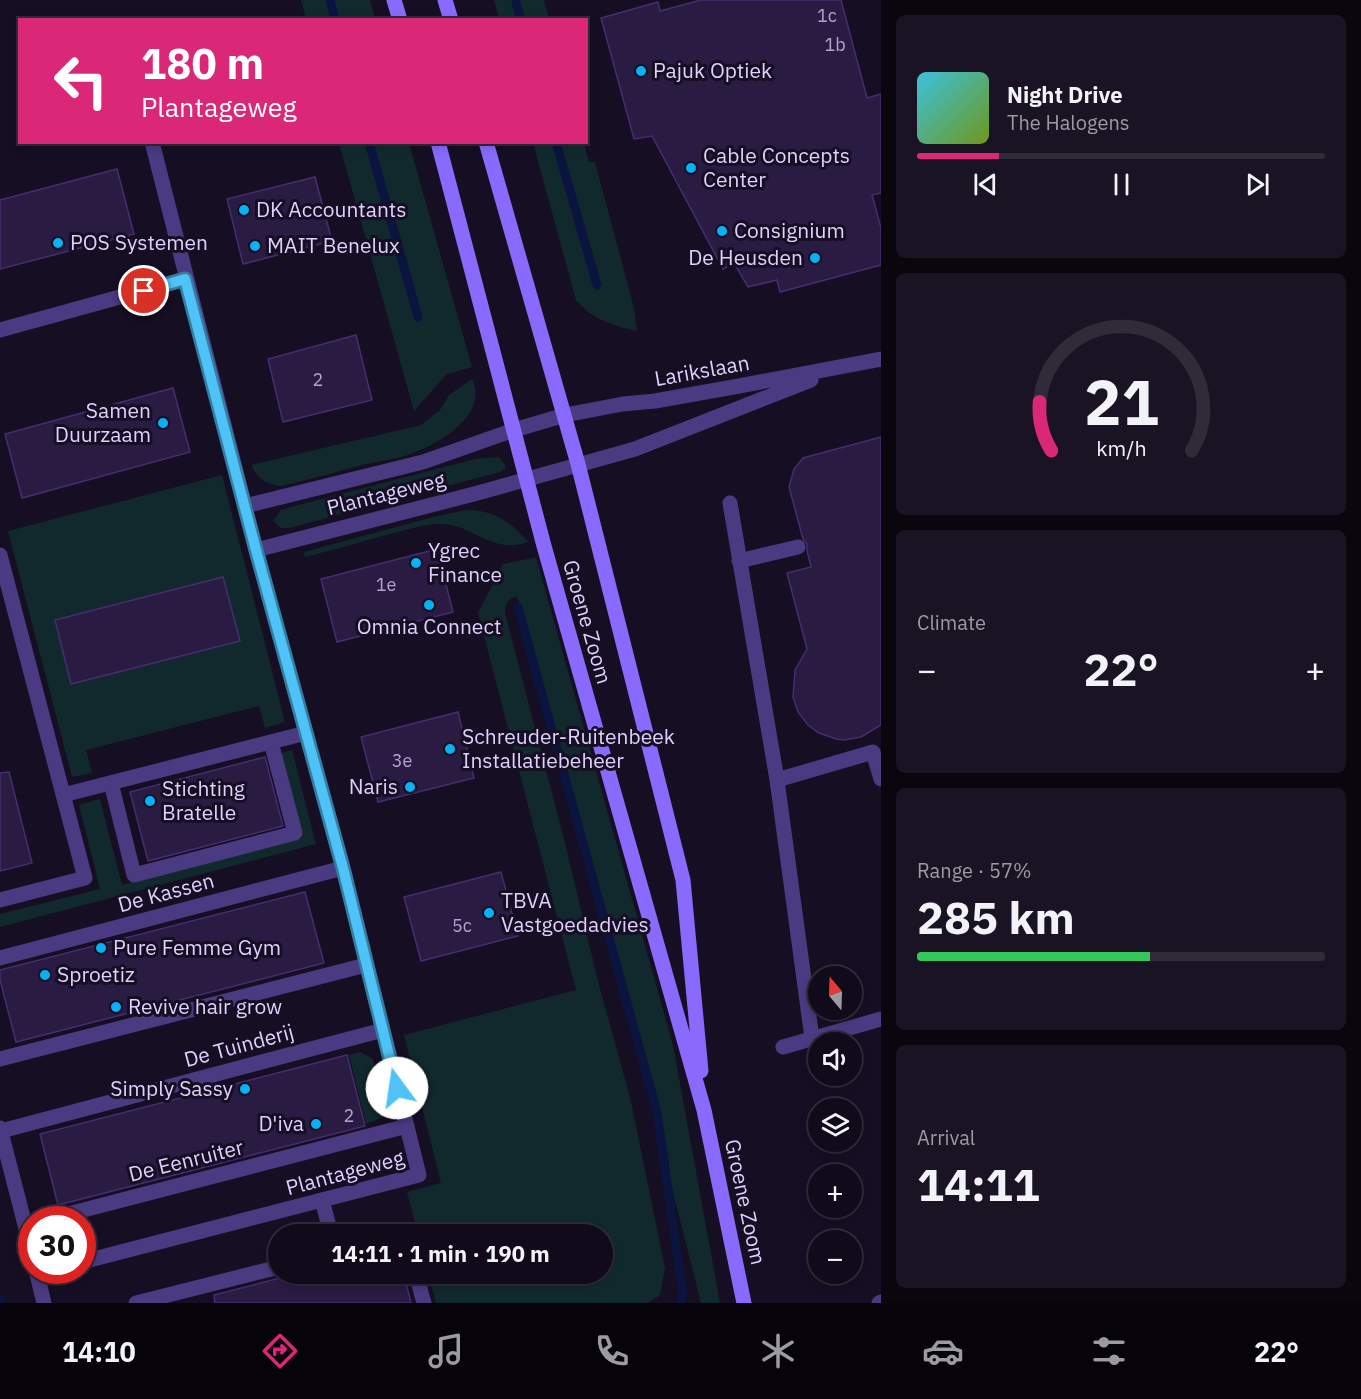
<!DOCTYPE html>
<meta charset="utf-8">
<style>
body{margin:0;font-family:"IBM Plex Sans",sans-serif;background:#191323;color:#f1f3f6;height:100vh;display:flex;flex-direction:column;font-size:22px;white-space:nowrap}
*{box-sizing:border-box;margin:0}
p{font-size:20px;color:#9c9aa2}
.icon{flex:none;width:33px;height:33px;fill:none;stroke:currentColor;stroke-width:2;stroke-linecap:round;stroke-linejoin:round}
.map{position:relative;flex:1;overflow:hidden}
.side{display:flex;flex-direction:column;gap:15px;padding:15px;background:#09060e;width:480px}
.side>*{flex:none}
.banner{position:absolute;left:18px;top:18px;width:570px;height:126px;border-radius:0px;box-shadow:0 3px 9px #0003,0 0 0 2px #302b39;background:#db2777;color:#fff;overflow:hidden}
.needle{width:39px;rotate:341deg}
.buttons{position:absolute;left:808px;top:966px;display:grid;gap:12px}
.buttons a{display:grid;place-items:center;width:54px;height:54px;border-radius:50%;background:#100a1a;box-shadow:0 3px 9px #0003,0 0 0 2px #302b39;font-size:30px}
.speed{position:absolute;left:18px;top:1206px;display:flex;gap:12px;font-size:30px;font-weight:700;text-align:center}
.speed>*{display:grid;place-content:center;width:78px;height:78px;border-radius:50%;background:#100a1a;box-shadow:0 3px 9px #0003,0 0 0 2px #302b39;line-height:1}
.speed .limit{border:9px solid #d22;background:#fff;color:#111}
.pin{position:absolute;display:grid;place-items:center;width:51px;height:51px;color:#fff;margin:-26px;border:3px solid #fff;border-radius:50%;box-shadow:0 2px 6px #0007}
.me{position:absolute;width:66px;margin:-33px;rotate:346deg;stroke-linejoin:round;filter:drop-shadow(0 0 4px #0008)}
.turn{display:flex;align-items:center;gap:21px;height:126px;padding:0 24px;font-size:27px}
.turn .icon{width:78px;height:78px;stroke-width:2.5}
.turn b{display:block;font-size:42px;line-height:51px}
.big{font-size:45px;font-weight:700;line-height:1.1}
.side .card{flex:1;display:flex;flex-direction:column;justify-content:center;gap:9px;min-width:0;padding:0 21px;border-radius:9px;background:#191323}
.side .dial{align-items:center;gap:0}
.dial svg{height:156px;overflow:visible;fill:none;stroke:#302b39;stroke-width:7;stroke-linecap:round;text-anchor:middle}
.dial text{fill:#f1f3f6;stroke:none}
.song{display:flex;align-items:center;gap:18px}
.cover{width:72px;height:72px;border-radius:9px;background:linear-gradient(135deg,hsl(190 70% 55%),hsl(80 70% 35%))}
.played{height:6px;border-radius:3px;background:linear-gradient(90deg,#db2777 20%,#302b39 20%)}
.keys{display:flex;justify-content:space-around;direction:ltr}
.heat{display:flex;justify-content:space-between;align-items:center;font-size:33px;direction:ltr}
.charge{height:9px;border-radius:4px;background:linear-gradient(90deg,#34c759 57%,#302b39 0)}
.trip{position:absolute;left:268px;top:1224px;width:345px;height:60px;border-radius:30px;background:#100a1a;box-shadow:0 3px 9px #0003,0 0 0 2px #302b39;font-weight:700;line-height:60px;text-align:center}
.menu{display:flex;height:96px;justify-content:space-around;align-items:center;background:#06040a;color:#9c9aa2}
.menu .icon{width:42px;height:42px}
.menu .on{color:#db2777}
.menu b{font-size:27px;color:#f1f3f6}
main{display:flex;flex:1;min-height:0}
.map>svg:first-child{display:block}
.green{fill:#11292d}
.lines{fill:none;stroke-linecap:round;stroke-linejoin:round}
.stream{stroke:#0b143f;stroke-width:9}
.building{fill:#2a1b43;stroke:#462d6f;stroke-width:1.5}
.service{stroke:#4a3a81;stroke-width:15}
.minor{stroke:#4a3a81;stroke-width:15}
.secondary{stroke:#896afc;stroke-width:15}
.route-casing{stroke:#337fa1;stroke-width:15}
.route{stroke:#4fc3f7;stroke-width:10}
.poi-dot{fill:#05b2f6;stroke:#160e23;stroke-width:2}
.labels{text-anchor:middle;stroke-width:6;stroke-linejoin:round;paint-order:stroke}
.number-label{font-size:18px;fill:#b1a4cf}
.poi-label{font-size:21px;fill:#ded1fe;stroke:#160e23;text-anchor:start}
.street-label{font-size:21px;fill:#ded1fe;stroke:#160e23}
</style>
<main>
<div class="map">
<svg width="881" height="1303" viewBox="0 0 881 1303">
<rect width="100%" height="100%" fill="#160e23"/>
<path class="green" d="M301 0H370L375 19H306Z
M494 0H544L549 19H499Z
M339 143H409L472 367 447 374 414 411Z
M533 143H584L589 162H595L634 308 637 331C614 326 591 319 576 300Z
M472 379C490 416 437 445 408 455 392 460 375 462 358 466 333 473 307 480 282 486 268 485 256 478 251 465L421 425 440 410 449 395Z
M499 457 505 465V469L500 472 289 528H281L273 521 281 510 302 504 475 459Z
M222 475 285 722 265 728 259 706 86 750 92 773 72 777 8 531Z
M465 510C493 509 511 522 528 542 491 555 474 524 440 524 422 524 403 531 386 535 359 543 332 550 305 557L304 552 433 517Z
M533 558H536L539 568 673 1045 720 1303H701L583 838 517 596C508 599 505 603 505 613L564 839 599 985 630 1097 665 1268 660 1295 648 1303H436L428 1274H603V1234H418L407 1192 441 1183 404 1035 576 990 478 613 503 564Z
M292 750 316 844 0 927V914L100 889 79 805 100 799 122 885 302 838 279 754Z
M360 1052 373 1059 386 1106 384 1117 366 1124 349 1055Z"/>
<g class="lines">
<path class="stream" d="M330 0 335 20
M516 3 521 20
M369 142 418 317
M556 142 597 285
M518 607 657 1112 683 1295 681 1303
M0 1299 1 1303"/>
</g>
<path class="building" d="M701 0H841L867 98 881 94V193L872 195 881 228V265L780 292 777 280 748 287 734 263 723 269 652 136 634 139 601 18 658 2 660 11Z
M117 169 134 234 0 269V200Z
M315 177 332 241 243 264 227 199Z
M356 335 372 400 283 422 268 359Z
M173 388 190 452 22 498 5 434Z
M881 437V725L861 737 844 740 836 739 819 733 808 725 798 712 793 697 795 670 807 649 787 573 811 567 807 551V544L803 539 789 487 794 469 803 458Z
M437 549 453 612 337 642 321 579Z
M223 577 240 641 71 684 55 620Z
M458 712 474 778 378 802 361 737Z
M265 757 283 826 148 861 130 792Z
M9 772 32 863 0 871V773Z
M501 872 518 936 421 961 404 897Z
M305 892 324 963 16 1042 0 980V970Z
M347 1055 365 1126 58 1205 40 1134Z
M296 1274H404L411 1303H215L214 1295Z"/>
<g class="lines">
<path class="service" d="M730 503 777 780 812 1038
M739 561 798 547
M777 780 873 752 881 779
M111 783 134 875 295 833 271 742
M783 1047 881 1019
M322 1200 331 1234
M37 1274 44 1303
M416 1274 424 1303
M136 1303 279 1267
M879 1303 881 1302"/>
<path class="minor" d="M0 330 185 279
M245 506 423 462 514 430 565 415 623 404 655 401 739 386 881 359
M256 550 474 494 635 449 811 380
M0 555 85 878 0 900
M63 795 306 733
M0 958 343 868
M0 1059 366 965
M0 1128 32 1252
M1 1131 383 1030
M45 1220 407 1126
M82 1262 419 1175 343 868 256 550 152 142
M37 1270V1274L50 1270"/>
<path class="secondary" d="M394 0 400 20
M445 0 451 20
M438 142 544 546 704 1110 744 1303
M486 142 578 464 683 880 701 1071"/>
</g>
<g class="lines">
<defs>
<path id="route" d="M144 291 185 279 256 550 343 868 397 1088"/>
</defs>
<use href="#route" class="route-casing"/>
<use href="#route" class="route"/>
</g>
<g class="poi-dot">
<circle cx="641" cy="71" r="6"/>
<circle cx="691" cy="168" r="6"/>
<circle cx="244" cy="210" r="6"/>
<circle cx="722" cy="231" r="6"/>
<circle cx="58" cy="243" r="6"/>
<circle cx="255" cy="246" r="6"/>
<circle cx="815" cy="258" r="6"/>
<circle cx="163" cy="423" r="6"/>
<circle cx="416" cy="563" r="6"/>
<circle cx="429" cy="605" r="6"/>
<circle cx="450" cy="749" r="6"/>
<circle cx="410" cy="787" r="6"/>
<circle cx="150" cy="801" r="6"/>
<circle cx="489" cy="913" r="6"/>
<circle cx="101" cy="948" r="6"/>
<circle cx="45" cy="975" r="6"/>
<circle cx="116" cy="1007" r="6"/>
<circle cx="245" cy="1089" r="6"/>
<circle cx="316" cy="1124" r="6"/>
</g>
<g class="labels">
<g class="number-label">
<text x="827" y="22">1c</text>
<text x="835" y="51">1b</text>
<text x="318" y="386">2</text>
<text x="386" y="591">1e</text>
<text x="402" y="767">3e</text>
<text x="462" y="932">5c</text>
<text x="349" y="1122">2</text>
</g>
<g class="poi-label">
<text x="653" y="78">Pajuk Optiek</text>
<text x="703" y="163">Cable Concepts<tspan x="703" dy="24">Center</tspan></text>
<text x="256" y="217">DK Accountants</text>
<text x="734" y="238">Consignium</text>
<text x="70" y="250">POS Systemen</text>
<text x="267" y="253">MAIT Benelux</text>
<text x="803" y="265" text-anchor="end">De Heusden</text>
<text x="151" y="418" text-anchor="end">Samen<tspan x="151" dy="24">Duurzaam</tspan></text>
<text x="428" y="558">Ygrec<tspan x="428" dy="24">Finance</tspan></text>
<text x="429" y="634" text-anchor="middle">Omnia Connect</text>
<text x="462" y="744">Schreuder-Ruitenbeek<tspan x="462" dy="24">Installatiebeheer</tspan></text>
<text x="398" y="794" text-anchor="end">Naris</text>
<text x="162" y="796">Stichting<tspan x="162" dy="24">Bratelle</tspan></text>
<text x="501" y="908">TBVA<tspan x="501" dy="24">Vastgoedadvies</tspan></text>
<text x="113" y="955">Pure Femme Gym</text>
<text x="57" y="982">Sproetiz</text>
<text x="128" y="1014">Revive hair grow</text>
<text x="233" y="1096" text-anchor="end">Simply Sassy</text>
<text x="304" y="1131" text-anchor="end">D'iva</text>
</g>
<g class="street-label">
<text transform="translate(702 371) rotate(-10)" y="7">Larikslaan</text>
<text transform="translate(386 494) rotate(-14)" y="7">Plantageweg</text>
<text transform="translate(587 622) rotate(74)" y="7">Groene Zoom</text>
<text transform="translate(166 893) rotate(-15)" y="7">De Kassen</text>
<text transform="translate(239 1046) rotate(-15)" y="7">De Tuinderij</text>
<text transform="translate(186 1161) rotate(-14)" y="7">De Eenruiter</text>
<text transform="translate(345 1173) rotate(-15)" y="7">Plantageweg</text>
<text transform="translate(745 1202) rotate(78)" y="7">Groene Zoom</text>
</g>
</g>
</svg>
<div class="buttons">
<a><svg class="needle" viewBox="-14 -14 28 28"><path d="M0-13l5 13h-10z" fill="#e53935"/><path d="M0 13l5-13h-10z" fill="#9c9aa2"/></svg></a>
<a><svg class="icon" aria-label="sound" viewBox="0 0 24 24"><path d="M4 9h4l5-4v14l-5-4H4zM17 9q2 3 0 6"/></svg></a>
<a><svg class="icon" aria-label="layers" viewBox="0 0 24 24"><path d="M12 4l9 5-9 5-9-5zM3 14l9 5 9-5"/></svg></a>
<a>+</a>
<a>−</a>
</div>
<div class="speed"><div class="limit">30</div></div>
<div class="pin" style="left:144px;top:291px;background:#d93025"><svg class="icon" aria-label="arrive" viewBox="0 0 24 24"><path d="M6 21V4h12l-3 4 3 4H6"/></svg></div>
<svg class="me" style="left:397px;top:1088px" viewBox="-20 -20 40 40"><circle r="19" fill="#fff"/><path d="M0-13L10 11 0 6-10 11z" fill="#4fc3f7"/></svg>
<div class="trip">14:11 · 1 min · 190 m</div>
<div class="banner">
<div class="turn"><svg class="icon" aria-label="left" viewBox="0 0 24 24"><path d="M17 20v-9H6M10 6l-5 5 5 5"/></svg><div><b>180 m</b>Plantageweg</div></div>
</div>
</div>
<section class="side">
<div class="card">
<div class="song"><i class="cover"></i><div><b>Night Drive</b><p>The Halogens</p></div></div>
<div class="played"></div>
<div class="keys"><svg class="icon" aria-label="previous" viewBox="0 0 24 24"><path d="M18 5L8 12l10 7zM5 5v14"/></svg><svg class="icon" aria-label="pause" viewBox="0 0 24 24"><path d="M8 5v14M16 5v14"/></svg><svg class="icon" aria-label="next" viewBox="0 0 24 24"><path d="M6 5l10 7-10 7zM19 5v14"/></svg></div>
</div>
<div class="card dial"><svg viewBox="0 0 100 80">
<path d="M14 69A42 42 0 1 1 86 69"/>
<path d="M14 69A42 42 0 0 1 8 44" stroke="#db2777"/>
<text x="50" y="56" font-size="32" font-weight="700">21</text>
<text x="50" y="72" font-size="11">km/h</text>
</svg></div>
<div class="card"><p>Climate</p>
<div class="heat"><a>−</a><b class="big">22°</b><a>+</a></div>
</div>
<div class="card"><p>Range · 57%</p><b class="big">285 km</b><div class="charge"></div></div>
<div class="card"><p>Arrival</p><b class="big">14:11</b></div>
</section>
</main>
<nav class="menu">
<b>14:10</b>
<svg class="icon on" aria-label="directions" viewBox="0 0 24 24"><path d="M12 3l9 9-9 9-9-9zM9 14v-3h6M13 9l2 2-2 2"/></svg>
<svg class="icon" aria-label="music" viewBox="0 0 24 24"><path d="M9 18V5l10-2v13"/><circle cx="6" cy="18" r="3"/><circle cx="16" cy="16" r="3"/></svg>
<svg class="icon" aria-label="phone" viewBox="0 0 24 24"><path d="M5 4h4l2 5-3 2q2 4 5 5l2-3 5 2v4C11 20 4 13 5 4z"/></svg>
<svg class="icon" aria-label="climate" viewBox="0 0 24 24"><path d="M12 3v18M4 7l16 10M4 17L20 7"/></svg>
<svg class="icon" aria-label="car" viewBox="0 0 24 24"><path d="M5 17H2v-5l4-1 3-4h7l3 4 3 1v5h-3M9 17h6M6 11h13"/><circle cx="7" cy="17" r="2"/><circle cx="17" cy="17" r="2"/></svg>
<svg class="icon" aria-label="filters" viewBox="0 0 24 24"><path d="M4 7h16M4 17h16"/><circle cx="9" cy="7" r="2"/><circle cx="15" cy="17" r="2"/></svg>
<b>22°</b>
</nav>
